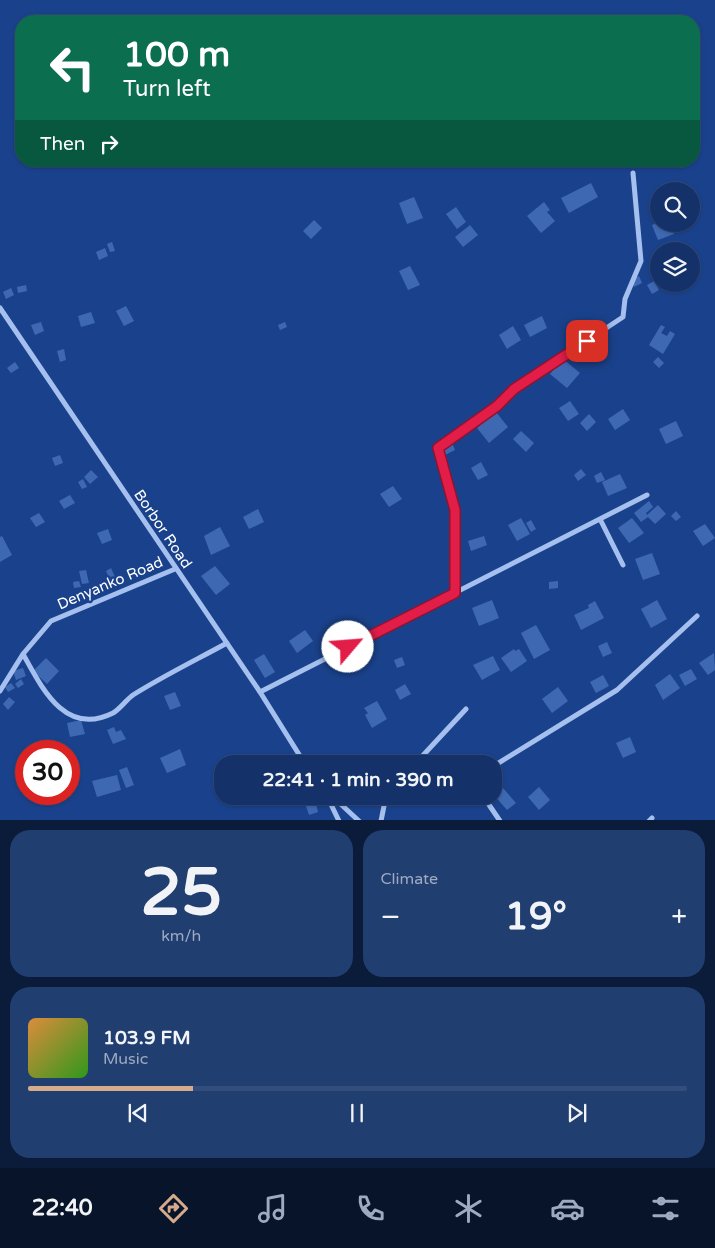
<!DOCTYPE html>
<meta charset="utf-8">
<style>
body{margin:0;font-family:"Varela Round",sans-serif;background:#213e71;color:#f1f3f6;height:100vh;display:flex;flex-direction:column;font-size:19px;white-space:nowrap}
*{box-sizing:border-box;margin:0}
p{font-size:16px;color:#9daac0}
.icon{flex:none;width:28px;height:28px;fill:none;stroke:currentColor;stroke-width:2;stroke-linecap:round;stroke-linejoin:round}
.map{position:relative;height:820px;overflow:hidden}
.drawer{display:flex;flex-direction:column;gap:10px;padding:10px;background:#0b1c3a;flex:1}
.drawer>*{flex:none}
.hud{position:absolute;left:15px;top:15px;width:685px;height:152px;border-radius:20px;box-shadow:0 1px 4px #0004,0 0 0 1px #334d7d;background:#0b6e4f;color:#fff;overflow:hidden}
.buttons{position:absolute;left:650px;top:182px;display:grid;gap:10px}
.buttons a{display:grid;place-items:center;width:50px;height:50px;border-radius:50%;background:#143269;box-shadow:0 1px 4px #0004,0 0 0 1px #334d7d;font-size:25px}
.speed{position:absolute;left:15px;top:740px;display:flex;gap:10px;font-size:25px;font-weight:700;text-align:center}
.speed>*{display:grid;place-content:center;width:65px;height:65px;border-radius:50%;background:#143269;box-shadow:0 1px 4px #0004,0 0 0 1px #334d7d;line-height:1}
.speed .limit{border:8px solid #d22;background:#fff;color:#111}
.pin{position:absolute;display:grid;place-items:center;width:42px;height:42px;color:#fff;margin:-21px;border-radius:10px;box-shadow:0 2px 8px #0006}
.me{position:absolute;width:55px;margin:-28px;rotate:63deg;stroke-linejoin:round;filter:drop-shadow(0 0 4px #0008)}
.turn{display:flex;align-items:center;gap:18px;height:105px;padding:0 25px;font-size:22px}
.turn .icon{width:65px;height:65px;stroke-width:2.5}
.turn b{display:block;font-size:35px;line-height:42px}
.then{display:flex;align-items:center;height:48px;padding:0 25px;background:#0003;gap:10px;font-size:19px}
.big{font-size:38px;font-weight:700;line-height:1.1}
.drawer .card{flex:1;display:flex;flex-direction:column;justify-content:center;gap:8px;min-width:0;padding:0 18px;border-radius:20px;background:#213e71}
.drawer .dial{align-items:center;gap:0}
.dial b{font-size:65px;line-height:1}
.song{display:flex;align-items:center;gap:15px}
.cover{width:60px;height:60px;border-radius:8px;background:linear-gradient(135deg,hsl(30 70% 55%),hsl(110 70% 35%))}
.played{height:5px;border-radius:2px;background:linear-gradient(90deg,#d6ab8b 25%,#334d7d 25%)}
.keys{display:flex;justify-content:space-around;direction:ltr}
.heat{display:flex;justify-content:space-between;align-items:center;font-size:28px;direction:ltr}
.drawer .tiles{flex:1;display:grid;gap:10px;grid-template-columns:1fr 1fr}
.card:last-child{grid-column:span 2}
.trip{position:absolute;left:214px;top:755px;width:288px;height:50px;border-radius:20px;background:#143269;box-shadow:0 1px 4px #0004,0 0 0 1px #334d7d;font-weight:700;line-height:50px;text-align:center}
.menu{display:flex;height:80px;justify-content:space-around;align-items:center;background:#08142a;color:#9daac0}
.menu .icon{width:35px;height:35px}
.menu .active{color:#d6ab8b}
.menu b{font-size:22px;color:#f1f3f6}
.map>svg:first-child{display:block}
.building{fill:#3e69b2}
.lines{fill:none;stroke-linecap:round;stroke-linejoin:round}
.street{stroke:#a5c0ee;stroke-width:5}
.route-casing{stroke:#92132f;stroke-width:12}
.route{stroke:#e11d48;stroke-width:9}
.labels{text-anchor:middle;stroke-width:5;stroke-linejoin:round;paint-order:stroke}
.street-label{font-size:15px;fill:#fff;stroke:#1a428c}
</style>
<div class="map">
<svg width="715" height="821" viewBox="0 0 715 821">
<rect width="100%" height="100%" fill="#1a428c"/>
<path class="building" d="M591 183 598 197 569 213 561 198Z
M414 197 423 218 407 224 399 203Z
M544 202 550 210 547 212 555 221 541 233 527 216Z
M456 207 466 222 457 229 446 214Z
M314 220 322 228 311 239 303 231Z
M659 222 670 224 674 234 658 240 652 225Z
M470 225 478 235 463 247 455 237Z
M112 242 115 251 110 252 107 244Z
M105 248 108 256 99 260 96 252Z
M410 266 420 285 408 290 399 271Z
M639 276 642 283 634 287 631 280Z
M654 281 659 290 652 294 647 285Z
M26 285 27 291 18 293 17 287Z
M11 288 14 295 6 299 3 292Z
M126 306 134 321 124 326 116 311Z
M91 312 95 323 81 327 78 316Z
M542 316 547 328 530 337 524 325Z
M41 322 44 331 35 335 31 325Z
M285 322 287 327 280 330 278 325Z
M661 325 665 327 661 333 667 336 670 331 675 334 663 354 649 345Z
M513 326 521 340 507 349 499 335Z
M592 340 600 348 595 353 587 345Z
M64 349 66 360 60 362 57 351Z
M658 357 664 363 659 368 653 362Z
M563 359 580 373 567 388 550 374Z
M15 362 19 368 11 373 7 368Z
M570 401 579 414 568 421 559 408Z
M623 409 630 420 615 430 608 419Z
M496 412 508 427 489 443 477 428Z
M589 414 596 422 587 431 580 423Z
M676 421 683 436 666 444 659 429Z
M521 431 534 443 526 452 513 439Z
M452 443 455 450 445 455 442 447Z
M60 455 63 463 55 466 52 458Z
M481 462 488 475 478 480 471 468Z
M581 469 586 475 578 481 574 475Z
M91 470 98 477 90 484 84 477Z
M601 472 605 480 597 483 594 476Z
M620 474 627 488 608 496 602 482Z
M83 479 87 487 82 489 78 482Z
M393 486 402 499 389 507 380 494Z
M70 495 75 503 64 509 59 501Z
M649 501 653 507 646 513 647 515 658 505 666 514 655 524 648 517 641 522 634 513Z
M258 509 264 522 249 529 243 517Z
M676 511 681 517 676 521 671 516Z
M39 513 45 522 36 527 30 518Z
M521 518 530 534 517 541 508 525Z
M632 518 644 533 629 543 618 528Z
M531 520 536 529 531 532 526 523Z
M705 524 715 538 703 546 693 531Z
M220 527 230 546 211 555 204 536Z
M108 529 112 540 102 544 97 533Z
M2 536 12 555 0 562V537Z
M484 536 487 545 471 551 468 541Z
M652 553 660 574 643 580 635 559Z
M215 566 230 584 216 595 201 576Z
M111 568 115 577 110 580 106 571Z
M86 570 89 583 82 584 79 571Z
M79 581 81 587 74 588 73 582Z
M558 581V588L549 589V582Z
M492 600 499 618 479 626 472 608Z
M657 600 667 619 651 628 641 609Z
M595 601 604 618 581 630 574 615 589 608 588 605Z
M536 625 550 650 534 659 521 633Z
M305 630 313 641 297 653 289 641Z
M607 642 612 653 603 657 598 646Z
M514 649 515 651 519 649 527 661 511 672 501 658Z
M714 653 715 670 708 675 699 663Z
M264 654 275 672 265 678 254 660Z
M493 656 500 670 482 680 473 665Z
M402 657 405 665 397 668 394 660Z
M46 658 59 671 47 684 33 671Z
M23 668 26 676 16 680 13 671Z
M691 669 697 679 685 686 679 675Z
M670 674 680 688 663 700 655 685Z
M603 675 609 686 596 693 590 682Z
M21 679 24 684 18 688 15 684Z
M11 683 15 688 8 692 5 687Z
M405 684 411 694 400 700 395 690Z
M558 687 568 701 552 713 542 699Z
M175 692 181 706 170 710 164 696Z
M9 697 15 702 8 710 3 704Z
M377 701 387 719 372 728 365 715 368 713 364 708Z
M81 720 85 734 70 737 67 723Z
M114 727 116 732 121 730 126 739 113 744 107 730Z
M630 737 636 752 623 758 616 743Z
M180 749 186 765 167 773 160 758Z
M127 767 134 785 126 788 119 770Z
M117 775 121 790 97 797 92 781Z
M539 787 550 800 539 810 528 797Z
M503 788 516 803 507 810 494 795Z
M315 800 318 812 309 815 305 803Z"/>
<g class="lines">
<path class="street" d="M0 308 260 692 305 764
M600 519 623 565
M455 593V510L438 448 497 406 514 389 623 317 625 299 641 261 633 173
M23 654C42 688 65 737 113 713 120 709 126 700 133 695 163 676 196 660 227 643
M0 691 23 654 51 621 175 569
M260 692 647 495
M415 764 466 709
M492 767 617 690 697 616
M327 796 339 821
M332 796 359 821
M483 796 500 821
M381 821 385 801 389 796
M649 821 652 818"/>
</g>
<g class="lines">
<defs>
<path id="route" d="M348 647 455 593V510L438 448 497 406 514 389 587 341"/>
</defs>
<use href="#route" class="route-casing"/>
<use href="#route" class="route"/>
</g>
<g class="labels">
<g class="street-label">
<text transform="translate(163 529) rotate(56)" y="5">Borbor Road</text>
<text transform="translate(110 583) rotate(-23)" y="5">Denyanko Road</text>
</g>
</g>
</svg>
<div class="buttons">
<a><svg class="icon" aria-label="search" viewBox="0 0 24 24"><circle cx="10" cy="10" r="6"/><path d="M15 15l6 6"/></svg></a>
<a><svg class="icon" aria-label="layers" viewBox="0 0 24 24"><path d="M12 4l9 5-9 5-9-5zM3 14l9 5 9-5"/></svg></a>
</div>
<div class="speed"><div class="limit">30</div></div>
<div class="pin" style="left:587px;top:341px;background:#d93025"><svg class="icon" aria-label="arrive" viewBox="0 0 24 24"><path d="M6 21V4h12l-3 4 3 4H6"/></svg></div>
<svg class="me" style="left:348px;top:647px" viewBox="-20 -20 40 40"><circle r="19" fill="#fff"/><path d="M0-13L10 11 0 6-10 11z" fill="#e11d48"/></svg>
<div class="trip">22:41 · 1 min · 390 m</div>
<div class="hud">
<div class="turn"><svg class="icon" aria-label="left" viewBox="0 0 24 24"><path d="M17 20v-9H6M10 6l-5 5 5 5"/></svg><div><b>100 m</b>Turn left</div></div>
<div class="then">Then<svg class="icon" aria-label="right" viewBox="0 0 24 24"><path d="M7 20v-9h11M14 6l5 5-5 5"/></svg></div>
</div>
</div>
<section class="drawer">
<div class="tiles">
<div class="card dial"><b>25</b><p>km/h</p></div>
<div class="card"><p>Climate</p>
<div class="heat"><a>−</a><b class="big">19°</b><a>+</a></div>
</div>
<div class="card">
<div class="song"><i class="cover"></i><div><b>103.9 FM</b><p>Music</p></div></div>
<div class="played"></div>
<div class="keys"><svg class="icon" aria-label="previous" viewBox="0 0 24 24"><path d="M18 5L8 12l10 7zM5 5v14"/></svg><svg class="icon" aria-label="pause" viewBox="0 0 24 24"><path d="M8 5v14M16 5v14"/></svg><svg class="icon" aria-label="next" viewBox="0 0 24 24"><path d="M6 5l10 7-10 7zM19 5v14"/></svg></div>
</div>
</div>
</section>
<nav class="menu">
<b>22:40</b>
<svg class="icon active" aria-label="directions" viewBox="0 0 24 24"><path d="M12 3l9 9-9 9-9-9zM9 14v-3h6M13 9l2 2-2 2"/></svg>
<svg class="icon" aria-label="music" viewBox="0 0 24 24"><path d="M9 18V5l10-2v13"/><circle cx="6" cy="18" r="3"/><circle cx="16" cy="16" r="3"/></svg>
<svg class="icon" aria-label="phone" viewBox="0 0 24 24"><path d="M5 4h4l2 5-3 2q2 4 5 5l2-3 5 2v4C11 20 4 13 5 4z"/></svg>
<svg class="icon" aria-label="climate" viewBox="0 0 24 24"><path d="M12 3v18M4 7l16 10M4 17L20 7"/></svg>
<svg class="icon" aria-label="car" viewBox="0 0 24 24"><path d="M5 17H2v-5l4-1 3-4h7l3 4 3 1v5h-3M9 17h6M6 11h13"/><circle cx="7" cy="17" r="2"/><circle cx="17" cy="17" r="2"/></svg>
<svg class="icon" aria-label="filters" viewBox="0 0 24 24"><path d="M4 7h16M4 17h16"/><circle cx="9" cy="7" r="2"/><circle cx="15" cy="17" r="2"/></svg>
</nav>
